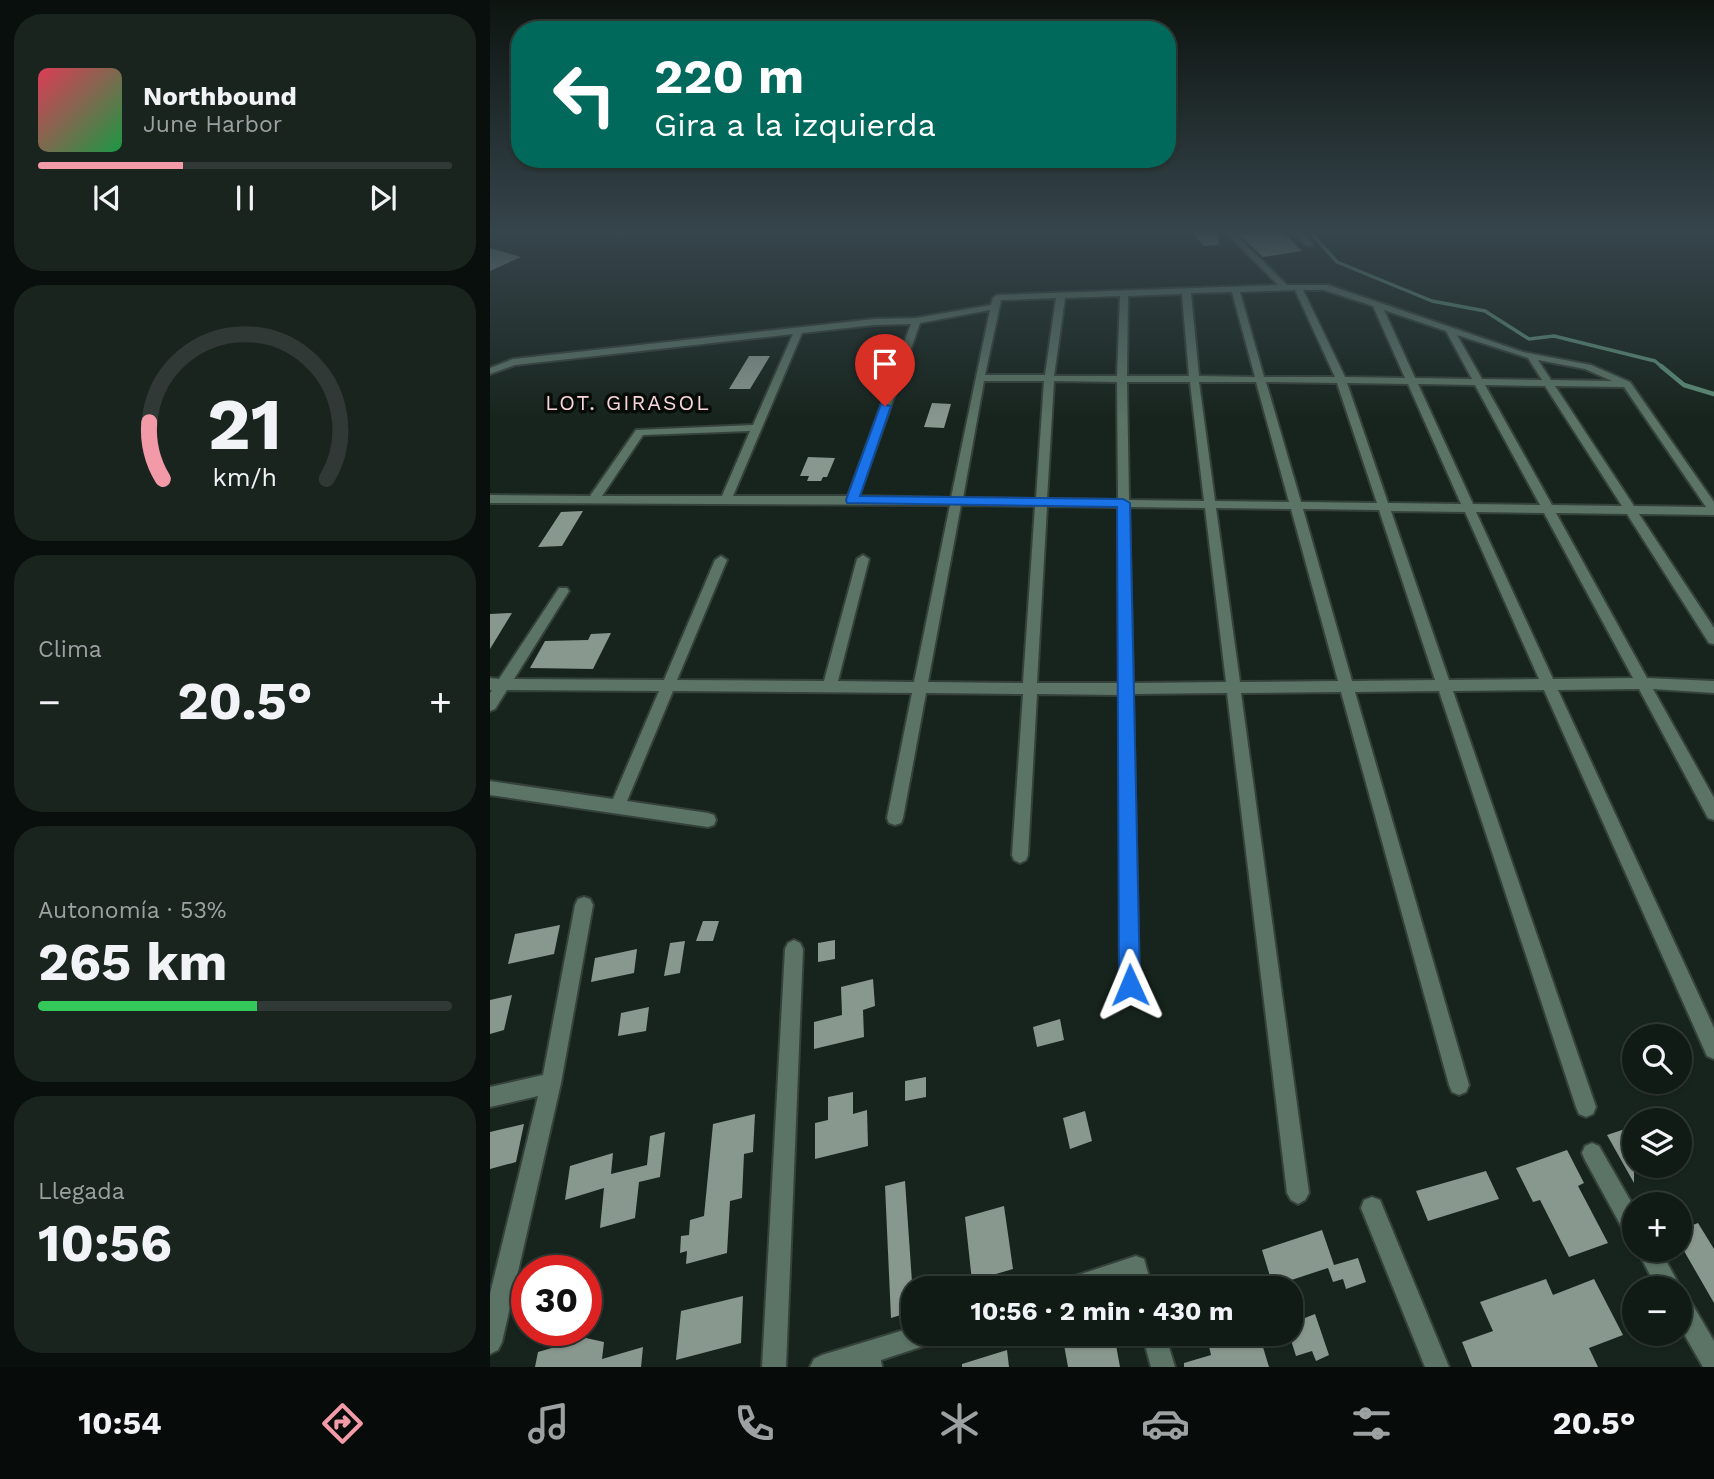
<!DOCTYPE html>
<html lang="es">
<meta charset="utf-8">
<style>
body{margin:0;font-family:"Work Sans",sans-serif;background:#1a241f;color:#f1f3f6;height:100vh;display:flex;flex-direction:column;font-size:26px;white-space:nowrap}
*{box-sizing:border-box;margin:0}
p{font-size:23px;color:#9ca1a1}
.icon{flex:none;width:38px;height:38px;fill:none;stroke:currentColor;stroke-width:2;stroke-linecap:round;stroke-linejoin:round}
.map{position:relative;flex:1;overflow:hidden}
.side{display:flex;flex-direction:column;gap:14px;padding:14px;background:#090f0c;width:490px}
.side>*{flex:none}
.guide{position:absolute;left:21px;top:21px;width:665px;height:147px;border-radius:28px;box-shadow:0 2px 5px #0004,0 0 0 2px #303935;background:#00695c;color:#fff;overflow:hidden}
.buttons{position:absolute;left:1132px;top:1024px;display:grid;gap:14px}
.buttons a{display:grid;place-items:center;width:70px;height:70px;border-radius:50%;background:#111b16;box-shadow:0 2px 5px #0004,0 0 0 2px #303935;font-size:35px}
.speed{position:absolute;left:21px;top:1255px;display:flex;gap:14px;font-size:35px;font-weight:700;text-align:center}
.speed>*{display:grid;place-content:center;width:91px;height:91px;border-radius:50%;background:#111b16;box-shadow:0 2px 5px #0004,0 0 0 2px #303935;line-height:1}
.speed .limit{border:10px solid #d22;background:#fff;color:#111}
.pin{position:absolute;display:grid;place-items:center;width:60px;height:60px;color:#fff;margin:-72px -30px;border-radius:50% 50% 50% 0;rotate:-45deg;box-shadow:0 0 7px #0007}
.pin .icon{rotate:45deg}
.me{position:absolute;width:77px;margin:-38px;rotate:359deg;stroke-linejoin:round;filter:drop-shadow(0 0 5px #0008)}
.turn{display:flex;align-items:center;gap:24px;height:147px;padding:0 28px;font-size:32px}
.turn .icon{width:91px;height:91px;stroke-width:2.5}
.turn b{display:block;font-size:49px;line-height:60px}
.big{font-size:52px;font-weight:700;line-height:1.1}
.side .widget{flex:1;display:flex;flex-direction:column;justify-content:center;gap:10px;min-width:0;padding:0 24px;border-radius:28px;background:#1a241f}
.side .dial{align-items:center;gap:0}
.dial svg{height:182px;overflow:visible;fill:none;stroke:#303935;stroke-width:7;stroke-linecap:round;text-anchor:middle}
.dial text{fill:#f1f3f6;stroke:none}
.song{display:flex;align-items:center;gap:21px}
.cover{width:84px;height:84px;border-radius:10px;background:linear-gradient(135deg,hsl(350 70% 55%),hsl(140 70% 35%))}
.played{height:7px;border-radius:4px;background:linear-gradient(90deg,#f39aa8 35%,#303935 35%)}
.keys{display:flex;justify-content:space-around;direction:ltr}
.heat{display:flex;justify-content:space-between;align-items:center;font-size:38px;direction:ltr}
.charge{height:10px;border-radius:5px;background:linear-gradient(90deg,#34c759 53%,#303935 0)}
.trip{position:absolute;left:411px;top:1276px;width:402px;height:70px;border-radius:28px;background:#111b16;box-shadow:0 2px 5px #0004,0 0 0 2px #303935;font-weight:700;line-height:70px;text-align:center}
.tab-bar{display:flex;height:112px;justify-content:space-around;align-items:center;background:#070b09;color:#9ca1a1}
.tab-bar .icon{width:49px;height:49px}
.tab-bar .active{color:#f39aa8}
.tab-bar b{font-size:32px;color:#f1f3f6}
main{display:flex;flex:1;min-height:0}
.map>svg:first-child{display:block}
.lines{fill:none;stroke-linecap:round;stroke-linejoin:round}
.stream-far1{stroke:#5e8e78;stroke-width:3.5}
.stream{stroke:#5e8e78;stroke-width:4.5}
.building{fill:#89988f}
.street-casing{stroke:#35413b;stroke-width:4}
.street{fill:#5b7466;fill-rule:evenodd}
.route{fill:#1a73e8;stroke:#114b97;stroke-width:2}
.labels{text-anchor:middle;stroke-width:7;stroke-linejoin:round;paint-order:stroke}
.far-quarter-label{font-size:21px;letter-spacing:2px;fill:#fad6da;stroke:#070c09}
</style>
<main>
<section class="side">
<div class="widget">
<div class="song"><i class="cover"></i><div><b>Northbound</b><p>June Harbor</p></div></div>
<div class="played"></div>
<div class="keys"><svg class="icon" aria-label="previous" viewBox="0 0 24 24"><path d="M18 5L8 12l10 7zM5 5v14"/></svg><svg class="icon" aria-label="pause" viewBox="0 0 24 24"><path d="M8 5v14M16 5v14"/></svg><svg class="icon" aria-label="next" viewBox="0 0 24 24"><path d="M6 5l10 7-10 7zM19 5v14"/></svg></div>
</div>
<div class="widget dial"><svg viewBox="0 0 100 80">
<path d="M14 69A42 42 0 1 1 86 69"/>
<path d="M14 69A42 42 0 0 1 8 44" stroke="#f39aa8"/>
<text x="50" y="56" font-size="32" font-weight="700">21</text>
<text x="50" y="72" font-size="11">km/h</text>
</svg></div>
<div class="widget"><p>Clima</p>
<div class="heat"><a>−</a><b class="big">20.5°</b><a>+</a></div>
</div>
<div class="widget"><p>Autonomía · 53%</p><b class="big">265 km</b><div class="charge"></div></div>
<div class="widget"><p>Llegada</p><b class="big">10:56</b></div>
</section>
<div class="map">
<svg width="1224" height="1367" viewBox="0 0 1224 1367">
<rect width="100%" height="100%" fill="#17241d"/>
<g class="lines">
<path class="stream-far1" d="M822 230 820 232 847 262 942 301 995 311 1039 339 1064 336 1165 361 1173 368"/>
<path class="stream" d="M1171 366 1194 385 1224 394"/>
</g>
<path class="building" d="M700 230H728L729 245 714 246Z
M744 230H765L770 234 792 231 812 251 773 257Z
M0 248 31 257 0 271Z
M259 356H280L260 389H239Z
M442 403 461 404 454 428 434 427Z
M318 457 345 458 337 477H333L331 481H317L319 476H310Z
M93 511 72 546 48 547 71 512Z
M22 613 0 649V614Z
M121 633 103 669 40 668 55 641 98 640 101 634Z
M213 921H229L223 941H206Z
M70 925 64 954 18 964 25 934Z
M345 940V959L328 962V943Z
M195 941 190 973 174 976 180 943Z
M147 949 144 973 101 982 105 958Z
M383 979 385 1006 373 1010 374 1037 324 1049V1022L352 1015 351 987Z
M22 995 14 1030 0 1034V1000Z
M159 1007 156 1031 128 1036 131 1013Z
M570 1019 574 1040 547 1047 543 1027Z
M436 1077V1097L415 1101V1081Z
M363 1092V1114L377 1110 378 1146 325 1159V1123L338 1120V1097Z
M595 1111 602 1141 580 1149 573 1118Z
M265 1114 263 1152 254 1154 252 1198 240 1201 237 1253 196 1264 197 1251 190 1253 191 1236 199 1235 200 1220 214 1216 223 1124Z
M34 1124 26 1162 0 1169V1132Z
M1144 1126V1183L1117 1135Z
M175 1132 170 1177 149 1182 145 1218 110 1228 114 1188 75 1200 80 1166 123 1153 121 1174 157 1165 160 1136Z
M1077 1150 1094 1183 1088 1186 1118 1243 1079 1257 1050 1200 1043 1202 1026 1168Z
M996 1171 1009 1199 938 1221 926 1191Z
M415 1181 424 1311 401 1318 395 1186Z
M514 1206 523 1269 482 1281 475 1217Z
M1208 1223 1224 1249V1303L1190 1244V1230Z
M832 1230 844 1265 868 1258 876 1282 856 1289 853 1279 843 1282 838 1268 783 1286 772 1250Z
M1056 1279 1063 1295 1104 1279 1133 1335 1099 1348 1108 1367H982L972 1342 1003 1331 990 1302Z
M253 1296 251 1343 186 1360 191 1311Z
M825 1314 839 1355 826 1361 822 1351 806 1356 799 1334H802V1323Z
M572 1334H624L630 1367H578Z
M731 1334H769L779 1367H694V1363L721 1355 717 1338Z
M96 1338 114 1342 112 1359 153 1347 151 1367H45L48 1352Z
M517 1350 519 1367H472V1364Z"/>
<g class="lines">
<defs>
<path id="street" d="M97 230H154L127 235Z
M733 230H741L797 285H838L1033 352 1101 365 1140 382 1224 502V515L1149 514 1224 628V644L1219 643 1137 514 1066 513 1157 678 1224 681V693L1163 689 1224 798V820L1218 818 1149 689 1068 690 1224 1028V1059L1217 1056 1054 690 963 691 1106 1107 1103 1114 1096 1117 1089 1114 1086 1107 949 691 865 692 979 1085 976 1092 969 1095 962 1092 959 1085 851 692 751 693 819 1193 815 1200 808 1204 801 1200 797 1193 737 693 643 694 649 985 646 991 640 994 634 991 631 985 629 695 547 694 538 855 536 860 530 863 524 860 522 855 533 694 436 693 413 818 411 823 405 825 399 823 397 818 422 693 183 691 137 801 218 813 224 815 226 820 224 825 218 827 0 795V781L123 799 169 691 17 690 5 709 0 711V693L2 690H0V678L9 679 69 588H77L79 591 24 679 174 680 225 560 231 556 237 560 187 680 334 681 367 559 373 555 379 559 348 681 424 682 460 505 0 503V495L100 496 146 430 263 425 303 334 25 365 0 374V368L23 359 384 319 426 318 501 305 503 298 507 295 788 285ZM805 290 845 377H774L750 292ZM813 290H834L883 306 915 378 855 377ZM742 292 765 377 709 376 701 293ZM692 294 699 376H637L638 296ZM630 296 627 376H564L575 298ZM566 298 555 375H495L511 300ZM500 310 461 498 369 496 430 323ZM894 310 956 331 982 379 925 378ZM421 324 358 496H243L312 333 384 325ZM967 335 1038 358 1052 380 992 379ZM1048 360 1095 369 1122 381 1061 380ZM494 381H554L546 499 473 498ZM564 381 627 382 628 500 557 499ZM637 382H700L714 501 639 500ZM709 382H766L799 502 725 501ZM776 382 847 383 887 503 811 502ZM857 383 918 384 971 504 898 503ZM928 384 985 385 1050 505 983 504ZM995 385 1055 386 1132 506 1062 505ZM1065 386 1134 387 1216 507 1144 506ZM260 431 232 496H112L153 435ZM471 505 545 506 533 683 438 682ZM557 506 628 507 629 683H547ZM639 507 715 508 736 682 643 683ZM726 508 801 509 848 681 750 682ZM813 509 889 510 945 680 862 681ZM901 511 975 512 1049 679 959 680ZM986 512 1054 513 1143 678 1063 679Z
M801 230H809L822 242V246H816Z
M94 897 100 899 103 905 71 1083 12 1342 8 1350 0 1354V1294L48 1096 0 1107V1087L53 1075 85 905 88 899Z
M304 940 310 943 313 949 296 1367H272L295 949 298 943Z
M1102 1143 1109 1146 1144 1207V1238L1136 1235 1095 1160 1092 1153 1095 1146Z
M882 1197 890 1200 959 1367H935L871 1208 874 1200Z
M1147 1250H1170L1191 1288 1190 1291V1288H1167Z
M646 1256 654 1259 662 1288H640L638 1281 616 1288H570L573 1280Z
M1190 1294 1198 1297 1224 1341V1367H1213L1190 1327Z
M424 1327V1334H449L446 1342 391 1360 392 1367H320L324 1359 332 1355Z
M652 1334H675L685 1367H661Z"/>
</defs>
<use href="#street" class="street-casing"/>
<use href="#street" class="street"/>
</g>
<linearGradient id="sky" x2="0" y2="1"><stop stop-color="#0d1410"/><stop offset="0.55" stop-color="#36454c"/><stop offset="1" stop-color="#36454c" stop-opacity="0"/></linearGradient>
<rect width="1224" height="421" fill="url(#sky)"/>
<path class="route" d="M391 404 401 406 370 496 633 499 640 503 650 985 647 992 640 995 632 992 629 985 627 507 357 503 356 500Z"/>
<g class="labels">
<g class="far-quarter-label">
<text x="138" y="410">LOT. GIRASOL</text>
</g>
</g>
</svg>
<div class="buttons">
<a><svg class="icon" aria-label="search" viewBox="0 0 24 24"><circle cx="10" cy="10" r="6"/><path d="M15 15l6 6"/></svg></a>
<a><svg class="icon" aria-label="layers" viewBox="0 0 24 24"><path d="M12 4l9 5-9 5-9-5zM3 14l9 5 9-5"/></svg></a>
<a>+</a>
<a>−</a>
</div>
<div class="speed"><div class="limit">30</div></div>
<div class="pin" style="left:395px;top:406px;background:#d93025"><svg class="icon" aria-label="arrive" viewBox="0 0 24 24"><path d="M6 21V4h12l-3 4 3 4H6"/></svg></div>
<svg class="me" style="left:640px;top:985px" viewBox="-20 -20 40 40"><path d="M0-17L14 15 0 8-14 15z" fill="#1a73e8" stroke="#fff" stroke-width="4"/></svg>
<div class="trip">10:56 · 2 min · 430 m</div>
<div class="guide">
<div class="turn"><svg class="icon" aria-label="left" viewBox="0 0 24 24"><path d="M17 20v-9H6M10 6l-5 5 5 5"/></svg><div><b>220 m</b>Gira a la izquierda</div></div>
</div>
</div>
</main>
<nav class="tab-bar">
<b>10:54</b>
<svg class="icon active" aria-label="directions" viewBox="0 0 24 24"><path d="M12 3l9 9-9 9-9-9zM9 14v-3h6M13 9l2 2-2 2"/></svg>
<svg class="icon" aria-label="music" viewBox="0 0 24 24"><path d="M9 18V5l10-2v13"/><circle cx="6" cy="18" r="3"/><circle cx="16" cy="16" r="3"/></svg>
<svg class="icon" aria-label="phone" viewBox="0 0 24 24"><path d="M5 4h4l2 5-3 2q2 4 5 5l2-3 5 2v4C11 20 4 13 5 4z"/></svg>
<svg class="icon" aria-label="climate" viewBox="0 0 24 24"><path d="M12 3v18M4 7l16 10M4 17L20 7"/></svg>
<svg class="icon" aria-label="car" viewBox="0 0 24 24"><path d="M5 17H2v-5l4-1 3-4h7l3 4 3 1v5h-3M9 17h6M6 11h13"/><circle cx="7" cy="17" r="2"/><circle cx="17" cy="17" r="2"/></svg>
<svg class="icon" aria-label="filters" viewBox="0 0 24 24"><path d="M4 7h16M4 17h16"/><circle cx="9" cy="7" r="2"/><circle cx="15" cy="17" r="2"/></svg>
<b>20.5°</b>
</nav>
